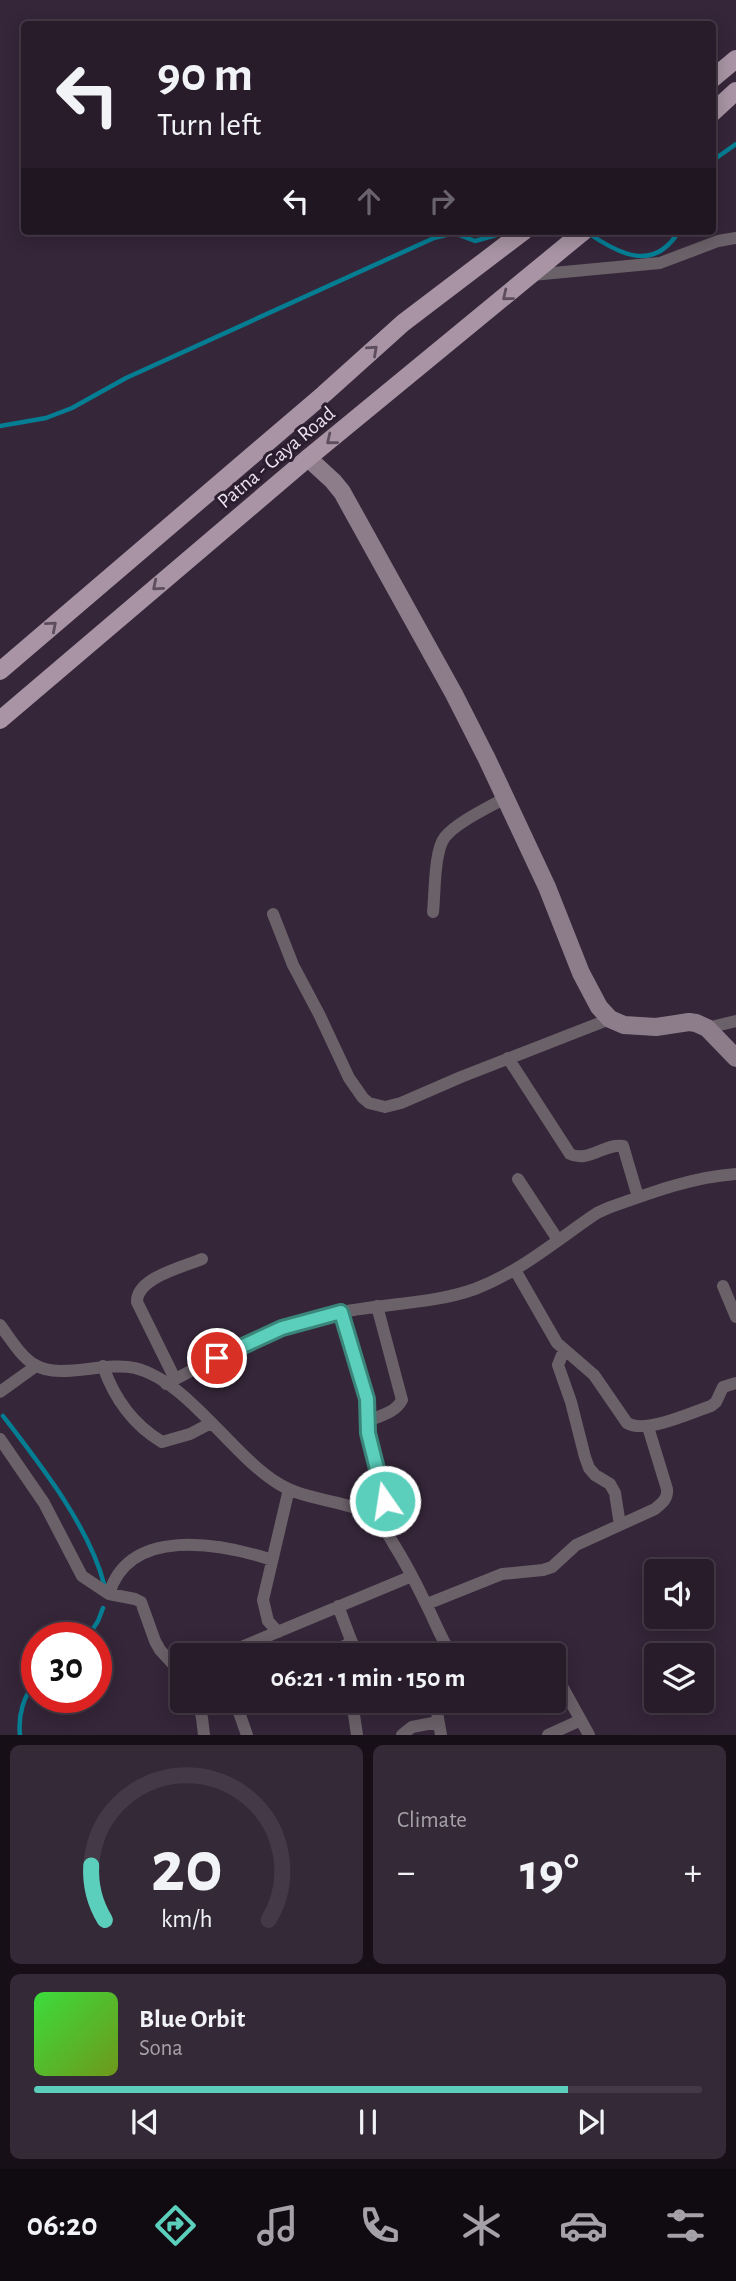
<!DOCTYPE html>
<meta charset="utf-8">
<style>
body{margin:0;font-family:"Alegreya Sans",sans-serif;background:#342937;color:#f1f3f6;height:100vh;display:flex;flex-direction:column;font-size:26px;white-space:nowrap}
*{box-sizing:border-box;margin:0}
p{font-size:23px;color:#a5a1a9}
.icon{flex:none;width:38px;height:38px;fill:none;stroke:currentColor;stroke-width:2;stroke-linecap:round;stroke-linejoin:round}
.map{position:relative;height:1735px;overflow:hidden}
.details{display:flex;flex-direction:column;gap:10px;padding:10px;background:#160f18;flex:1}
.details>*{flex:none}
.hud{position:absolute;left:21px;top:21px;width:695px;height:214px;border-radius:7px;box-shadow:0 4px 18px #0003,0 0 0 2px #443a47;background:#281c2b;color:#f1f3f6;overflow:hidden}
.fabs{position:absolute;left:644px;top:1559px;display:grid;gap:14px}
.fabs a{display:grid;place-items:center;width:70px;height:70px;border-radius:7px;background:#281c2b;box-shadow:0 4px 18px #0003,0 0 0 2px #443a47;font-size:35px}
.speed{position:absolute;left:21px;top:1622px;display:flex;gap:14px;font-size:35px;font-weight:700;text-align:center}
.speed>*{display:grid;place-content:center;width:91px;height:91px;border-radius:50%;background:#281c2b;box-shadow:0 4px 18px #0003,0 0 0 2px #443a47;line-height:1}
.speed .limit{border:10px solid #d22;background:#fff;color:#111}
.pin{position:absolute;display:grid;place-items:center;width:60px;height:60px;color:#fff;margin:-30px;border:4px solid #fff;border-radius:50%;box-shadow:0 2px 7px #0007}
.me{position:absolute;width:77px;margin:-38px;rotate:347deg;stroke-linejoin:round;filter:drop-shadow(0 0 5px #0008)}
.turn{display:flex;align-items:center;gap:24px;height:147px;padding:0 21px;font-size:32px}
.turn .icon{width:91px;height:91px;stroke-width:2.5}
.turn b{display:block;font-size:49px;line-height:60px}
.lanes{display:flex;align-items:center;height:66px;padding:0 21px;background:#0003;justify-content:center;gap:35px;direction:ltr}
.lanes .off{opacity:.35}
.big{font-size:52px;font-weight:700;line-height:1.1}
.details .tile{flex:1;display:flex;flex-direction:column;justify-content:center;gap:10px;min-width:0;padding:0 24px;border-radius:10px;background:#342937}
.details .dial{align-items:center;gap:0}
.dial svg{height:182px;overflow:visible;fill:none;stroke:#443a47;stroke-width:7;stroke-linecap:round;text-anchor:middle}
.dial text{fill:#f1f3f6;stroke:none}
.song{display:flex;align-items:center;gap:21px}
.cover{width:84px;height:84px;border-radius:10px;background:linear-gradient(135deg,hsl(120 70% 55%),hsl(80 70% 35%))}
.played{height:7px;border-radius:4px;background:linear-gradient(90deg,#5bcebc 80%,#443a47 80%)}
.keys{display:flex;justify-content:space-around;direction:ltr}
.heat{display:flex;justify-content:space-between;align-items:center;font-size:38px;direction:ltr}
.details .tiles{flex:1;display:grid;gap:10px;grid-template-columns:1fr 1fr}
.tile:last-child{grid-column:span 2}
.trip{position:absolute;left:170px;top:1643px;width:396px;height:70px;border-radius:7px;background:#281c2b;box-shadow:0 4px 18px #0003,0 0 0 2px #443a47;font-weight:700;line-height:70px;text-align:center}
.tab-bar{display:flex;height:112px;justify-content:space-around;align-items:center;background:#100b11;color:#a5a1a9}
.tab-bar .icon{width:49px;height:49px}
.tab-bar .selected{color:#5bcebc}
.tab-bar b{font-size:32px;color:#f1f3f6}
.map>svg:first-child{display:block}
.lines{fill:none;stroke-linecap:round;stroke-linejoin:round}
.stream{stroke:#057e94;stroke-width:4.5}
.street{stroke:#6b6169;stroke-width:12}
.secondary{stroke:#8d7d8a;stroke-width:18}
.primary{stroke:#a894a4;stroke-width:18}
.oneway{stroke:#5d4d5e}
.route-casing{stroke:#3b867a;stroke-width:18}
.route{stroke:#5bcebc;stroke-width:12}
.labels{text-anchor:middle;stroke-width:6;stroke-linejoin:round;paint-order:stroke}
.street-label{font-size:21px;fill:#eae1ed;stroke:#2b1d2f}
</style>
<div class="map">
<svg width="736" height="1735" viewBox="0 0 736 1735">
<rect width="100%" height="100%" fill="#352639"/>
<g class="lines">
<path class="stream" d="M712 161 736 144
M588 233C619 254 654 273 679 231
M0 426 46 418 72 408 126 378 434 238 454 233 475 241 511 231
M3 1416C39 1463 89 1526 104 1584
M87 1638 98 1621 103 1608
M20 1735C18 1716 23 1695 37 1681"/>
<path class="street" d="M532 275 660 263 718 241 736 238
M433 912C435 894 434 850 445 837 457 822 488 808 505 798
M273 914 293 965 319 1014 349 1078 363 1098 369 1103 385 1107 401 1103 461 1077 610 1019
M707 1028 736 1021
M508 1058 570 1154C588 1163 605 1143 623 1146L638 1197
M518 1179 558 1240
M515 1270 557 1343 594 1375 627 1423C646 1434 690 1413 711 1406L716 1402 723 1387 736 1383
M723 1286 736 1317
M341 1312 367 1399 368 1433 384 1492 385 1501 377 1519
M0 1325C10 1338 20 1356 35 1365 60 1380 105 1361 135 1368 188 1381 231 1455 279 1484 308 1502 350 1500 374 1517 382 1523 388 1534 393 1543 405 1562 416 1583 426 1604 435 1621 441 1640 453 1656
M564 1350 558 1365 571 1402 585 1457 589 1468 595 1475 610 1484 615 1493 620 1525
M103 1366C114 1398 132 1424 162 1442L190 1434 211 1423
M175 1379 137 1302C136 1278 183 1267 202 1259
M166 1384C219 1356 273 1327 333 1314 379 1303 430 1305 475 1289 520 1272 558 1239 597 1213L608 1208C650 1193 692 1177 736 1174
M0 1392 36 1366
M367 1421C380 1416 395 1413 402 1400L377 1306
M0 1439 44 1503 82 1576 109 1594 135 1599 141 1602 155 1641 160 1650 182 1674
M109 1594C129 1526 220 1543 272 1560
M427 1604 502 1574 543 1570 552 1567 576 1545 655 1509C662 1503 668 1499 667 1489L648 1427
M338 1606 357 1656
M278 1632 268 1621 263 1600 289 1489
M231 1656 239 1648 412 1576
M324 1656 352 1642
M518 1656 531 1653 543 1656
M553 1670 589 1735
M198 1701 202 1718 204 1735
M235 1701 247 1735
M352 1701 357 1735
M435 1701 441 1735
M402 1735 412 1727 438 1722
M548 1735 581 1720"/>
<path class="secondary" d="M308 458 333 481 342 492 454 694 487 759 547 887 581 973 599 1007 610 1019 624 1025 656 1027 689 1022 696 1023 707 1028 736 1058"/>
<path class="primary" d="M712 79 736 59
M712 113 736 91
M0 671 324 394 403 323 524 231
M0 720 308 458 584 231"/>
</g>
<defs><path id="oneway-chevron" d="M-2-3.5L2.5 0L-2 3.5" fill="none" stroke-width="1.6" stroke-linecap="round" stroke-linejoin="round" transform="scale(1.75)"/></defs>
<g class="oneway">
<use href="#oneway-chevron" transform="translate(507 296) rotate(141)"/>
<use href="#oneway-chevron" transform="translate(373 350) rotate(-42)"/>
<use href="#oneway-chevron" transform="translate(331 440) rotate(141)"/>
<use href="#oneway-chevron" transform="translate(157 586) rotate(140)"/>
<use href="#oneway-chevron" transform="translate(52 626) rotate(-41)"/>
</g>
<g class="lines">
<defs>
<path id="route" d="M217 1358 282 1328 341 1312 367 1399 368 1433 385 1501"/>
</defs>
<use href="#route" class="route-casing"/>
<use href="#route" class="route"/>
</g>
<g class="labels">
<g class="street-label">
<text transform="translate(276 457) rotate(-40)" y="7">Patna - Gaya Road</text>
</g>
</g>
</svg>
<div class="fabs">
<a><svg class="icon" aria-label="sound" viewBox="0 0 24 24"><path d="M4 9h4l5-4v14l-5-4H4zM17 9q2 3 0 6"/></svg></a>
<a><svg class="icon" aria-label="layers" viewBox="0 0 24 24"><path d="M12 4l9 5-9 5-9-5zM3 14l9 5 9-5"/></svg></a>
</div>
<div class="speed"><div class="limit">30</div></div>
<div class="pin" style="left:217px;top:1358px;background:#d93025"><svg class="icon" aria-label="arrive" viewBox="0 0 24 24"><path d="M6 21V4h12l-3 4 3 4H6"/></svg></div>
<svg class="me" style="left:385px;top:1501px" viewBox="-20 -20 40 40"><circle r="17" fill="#5bcebc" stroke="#fff" stroke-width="3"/><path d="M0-11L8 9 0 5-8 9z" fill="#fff"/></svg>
<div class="trip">06:21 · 1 min · 150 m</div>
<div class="hud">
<div class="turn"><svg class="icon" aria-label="left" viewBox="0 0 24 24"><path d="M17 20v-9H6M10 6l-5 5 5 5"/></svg><div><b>90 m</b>Turn left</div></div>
<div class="lanes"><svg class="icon" aria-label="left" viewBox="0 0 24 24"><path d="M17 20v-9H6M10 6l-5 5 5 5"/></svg><svg class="icon off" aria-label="ahead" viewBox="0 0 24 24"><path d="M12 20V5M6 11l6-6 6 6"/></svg><svg class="icon off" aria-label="right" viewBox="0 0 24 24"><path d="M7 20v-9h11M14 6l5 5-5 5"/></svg></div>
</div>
</div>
<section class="details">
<div class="tiles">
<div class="tile dial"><svg viewBox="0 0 100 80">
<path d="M14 69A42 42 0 1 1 86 69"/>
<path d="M14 69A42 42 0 0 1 8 45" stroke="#5bcebc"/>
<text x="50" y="56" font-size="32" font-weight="700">20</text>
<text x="50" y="72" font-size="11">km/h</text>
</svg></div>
<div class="tile"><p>Climate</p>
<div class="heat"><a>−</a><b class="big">19°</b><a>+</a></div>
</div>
<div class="tile">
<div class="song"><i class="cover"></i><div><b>Blue Orbit</b><p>Sona</p></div></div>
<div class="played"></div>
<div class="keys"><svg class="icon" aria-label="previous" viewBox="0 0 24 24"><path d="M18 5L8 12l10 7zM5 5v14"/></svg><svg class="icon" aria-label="pause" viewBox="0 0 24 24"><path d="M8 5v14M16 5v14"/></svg><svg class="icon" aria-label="next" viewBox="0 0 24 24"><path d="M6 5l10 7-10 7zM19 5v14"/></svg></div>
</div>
</div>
</section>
<nav class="tab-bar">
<b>06:20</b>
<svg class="icon selected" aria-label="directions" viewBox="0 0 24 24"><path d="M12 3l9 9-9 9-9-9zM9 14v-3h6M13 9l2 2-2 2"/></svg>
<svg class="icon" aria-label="music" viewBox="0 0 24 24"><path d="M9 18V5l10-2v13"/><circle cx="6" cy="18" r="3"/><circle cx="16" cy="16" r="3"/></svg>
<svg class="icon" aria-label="phone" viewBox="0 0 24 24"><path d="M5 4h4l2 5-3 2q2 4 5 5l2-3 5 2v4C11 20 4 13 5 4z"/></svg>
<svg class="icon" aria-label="climate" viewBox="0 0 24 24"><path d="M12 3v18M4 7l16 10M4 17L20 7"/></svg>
<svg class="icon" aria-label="car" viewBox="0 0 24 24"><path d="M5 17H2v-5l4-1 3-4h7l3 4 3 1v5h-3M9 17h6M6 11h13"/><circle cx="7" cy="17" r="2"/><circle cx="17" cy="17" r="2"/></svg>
<svg class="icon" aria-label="filters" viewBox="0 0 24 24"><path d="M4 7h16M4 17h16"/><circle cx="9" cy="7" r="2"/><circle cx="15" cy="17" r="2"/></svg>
</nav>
